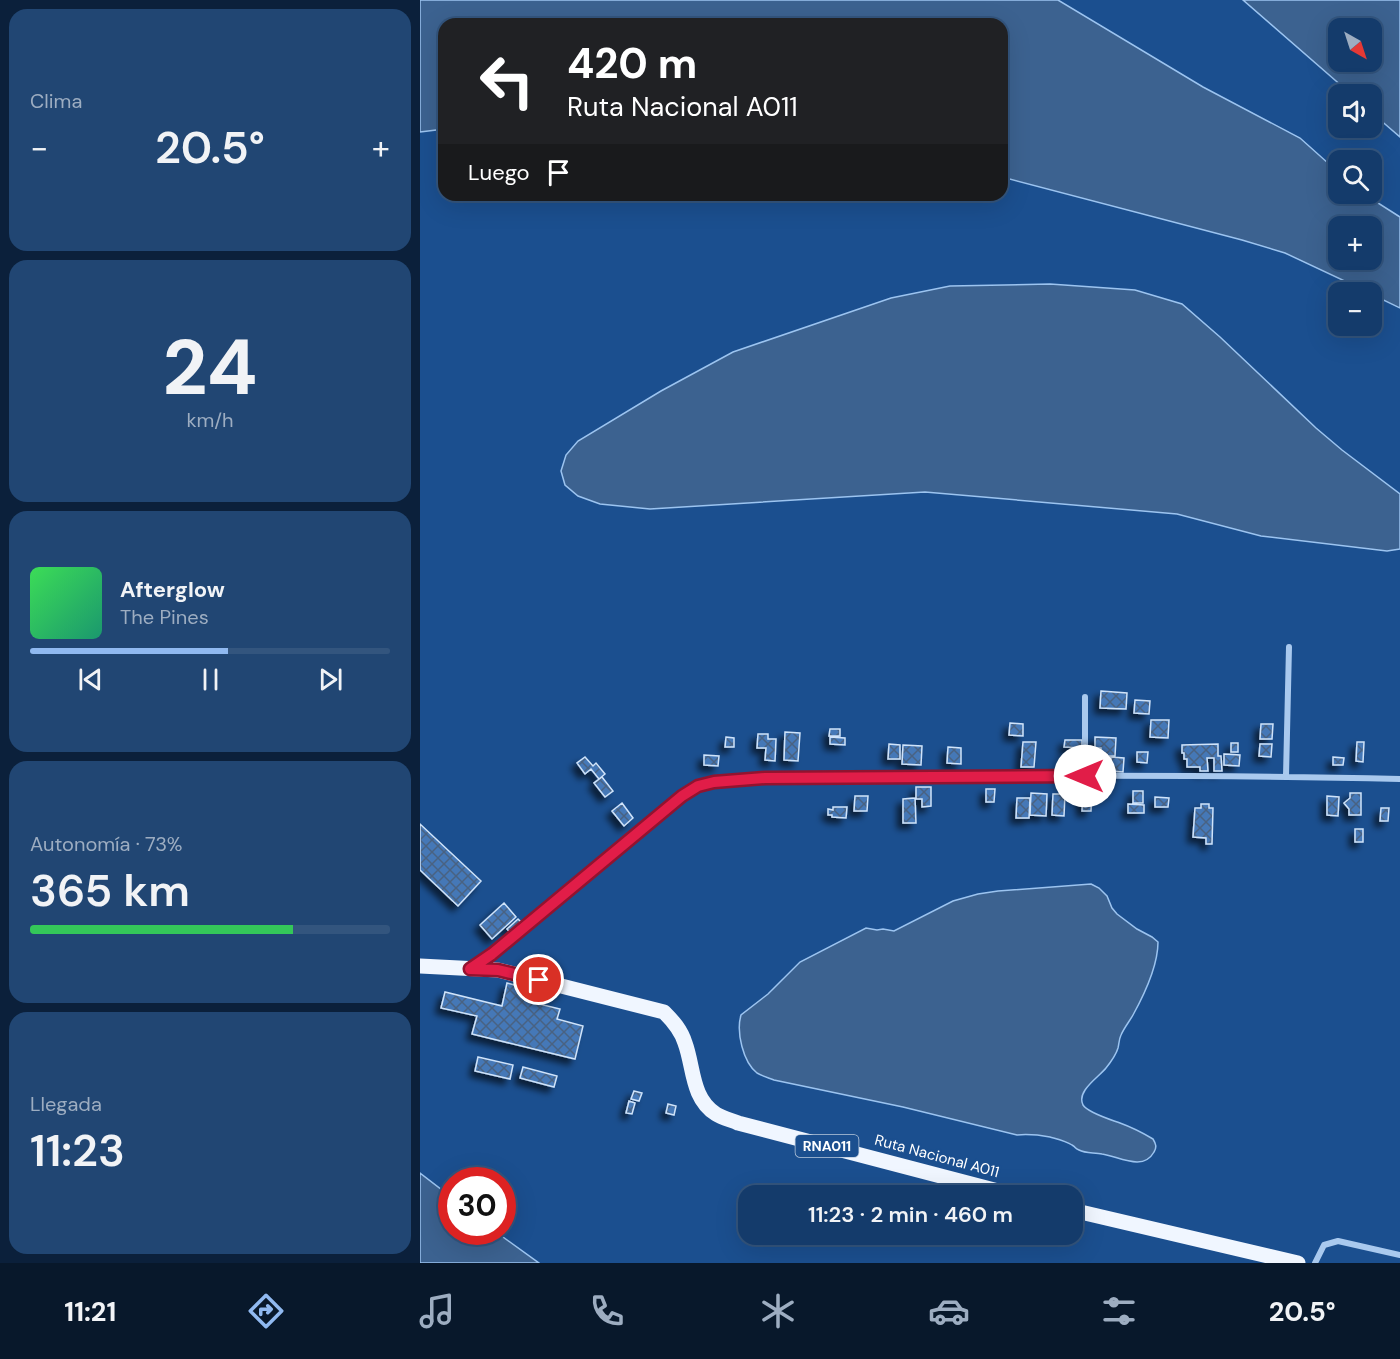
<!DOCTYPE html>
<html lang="es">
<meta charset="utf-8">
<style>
body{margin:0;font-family:"DM Sans",sans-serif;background:#214673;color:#f1f3f6;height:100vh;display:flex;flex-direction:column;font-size:22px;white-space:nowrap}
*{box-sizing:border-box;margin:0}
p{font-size:20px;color:#9dadc1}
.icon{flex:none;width:33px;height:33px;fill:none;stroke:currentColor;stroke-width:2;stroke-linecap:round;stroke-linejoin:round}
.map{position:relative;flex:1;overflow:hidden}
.drawer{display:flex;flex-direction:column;gap:9px;padding:9px;background:#0b203b;width:420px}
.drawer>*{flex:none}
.banner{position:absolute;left:18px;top:18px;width:570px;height:183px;border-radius:18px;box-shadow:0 6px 24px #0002,0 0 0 2px #33557e;background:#202124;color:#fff;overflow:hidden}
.needle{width:39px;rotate:141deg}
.fabs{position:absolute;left:908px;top:18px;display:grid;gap:12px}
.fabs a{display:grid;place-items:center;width:54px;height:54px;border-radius:12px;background:#143b6b;box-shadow:0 6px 24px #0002,0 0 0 2px #33557e;font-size:30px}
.speed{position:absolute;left:18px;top:1167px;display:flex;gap:12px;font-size:30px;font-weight:700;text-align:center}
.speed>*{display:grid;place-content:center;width:78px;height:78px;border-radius:50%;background:#143b6b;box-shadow:0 6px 24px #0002,0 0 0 2px #33557e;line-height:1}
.speed .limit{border:9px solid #d22;background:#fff;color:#111}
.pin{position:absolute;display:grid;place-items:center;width:51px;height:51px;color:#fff;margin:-26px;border:3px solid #fff;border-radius:50%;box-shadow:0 2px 6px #0007}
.me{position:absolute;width:66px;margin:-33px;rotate:270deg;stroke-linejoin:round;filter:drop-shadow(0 0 4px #0008)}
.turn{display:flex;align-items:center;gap:21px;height:126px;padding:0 30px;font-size:27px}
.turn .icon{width:78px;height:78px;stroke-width:2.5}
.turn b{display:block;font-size:42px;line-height:51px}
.then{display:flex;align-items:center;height:57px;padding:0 30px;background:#0003;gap:12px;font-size:22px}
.big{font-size:45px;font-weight:600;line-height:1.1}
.drawer .tile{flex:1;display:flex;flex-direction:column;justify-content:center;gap:9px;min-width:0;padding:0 21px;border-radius:18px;background:#214673}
.drawer .dial{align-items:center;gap:0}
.dial b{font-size:78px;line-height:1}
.song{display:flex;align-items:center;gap:18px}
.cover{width:72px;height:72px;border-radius:9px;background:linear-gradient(135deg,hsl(130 70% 55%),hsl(160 70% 35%))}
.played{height:6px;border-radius:3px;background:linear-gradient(90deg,#90b9f0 55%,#33557e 55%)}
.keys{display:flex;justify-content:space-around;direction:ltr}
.heat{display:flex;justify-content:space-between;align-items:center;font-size:33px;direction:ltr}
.charge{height:9px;border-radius:4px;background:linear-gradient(90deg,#34c759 73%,#33557e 0)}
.trip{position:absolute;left:318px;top:1185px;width:345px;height:60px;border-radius:18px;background:#143b6b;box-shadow:0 6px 24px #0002,0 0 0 2px #33557e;font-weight:600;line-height:60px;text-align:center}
.tabs{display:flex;height:96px;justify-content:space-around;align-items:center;background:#08182b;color:#9dadc1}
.tabs .icon{width:42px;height:42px}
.tabs .on{color:#90b9f0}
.tabs b{font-size:27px;color:#f1f3f6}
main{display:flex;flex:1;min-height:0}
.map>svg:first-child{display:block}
.water{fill:#3c6290;stroke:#9cc4f0;stroke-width:1.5;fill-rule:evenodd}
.building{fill:url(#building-cross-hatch);stroke:#cfe3fa;stroke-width:1.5;filter:url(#shadow)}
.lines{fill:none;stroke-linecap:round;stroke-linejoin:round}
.street{stroke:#a9c9ee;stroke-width:6}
.primary{stroke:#f0f6ff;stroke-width:15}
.route-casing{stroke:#92132f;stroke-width:15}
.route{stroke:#e11d48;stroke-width:10}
.labels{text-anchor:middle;stroke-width:4.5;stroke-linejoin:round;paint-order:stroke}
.shield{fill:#1b4f8f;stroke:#bbcadd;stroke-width:1.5}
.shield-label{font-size:14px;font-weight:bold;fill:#fff}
.street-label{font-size:15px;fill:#fff;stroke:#1b4f8f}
</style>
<main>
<section class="drawer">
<div class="tile"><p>Clima</p>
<div class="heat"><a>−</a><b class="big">20.5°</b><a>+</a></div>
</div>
<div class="tile dial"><b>24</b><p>km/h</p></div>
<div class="tile">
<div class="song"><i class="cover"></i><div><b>Afterglow</b><p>The Pines</p></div></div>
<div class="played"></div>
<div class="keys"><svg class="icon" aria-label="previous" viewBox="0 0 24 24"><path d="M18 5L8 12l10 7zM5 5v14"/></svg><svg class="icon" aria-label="pause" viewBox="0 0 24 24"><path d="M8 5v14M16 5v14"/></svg><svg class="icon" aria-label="next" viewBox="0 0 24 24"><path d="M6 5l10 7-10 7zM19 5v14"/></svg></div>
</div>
<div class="tile"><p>Autonomía · 73%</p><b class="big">365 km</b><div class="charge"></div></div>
<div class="tile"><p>Llegada</p><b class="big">11:23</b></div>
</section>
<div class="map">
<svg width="980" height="1263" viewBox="0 0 980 1263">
<defs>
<pattern id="building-cross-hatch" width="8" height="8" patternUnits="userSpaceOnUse" patternTransform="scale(1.5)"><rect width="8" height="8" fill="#4478b7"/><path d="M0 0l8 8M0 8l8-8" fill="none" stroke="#486282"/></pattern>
<filter id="shadow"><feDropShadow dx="-5.5" dy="5.5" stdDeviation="3" flood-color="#0009"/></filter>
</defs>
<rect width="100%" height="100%" fill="#1b4f8f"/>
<path class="water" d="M0 0H638L783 87 880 138 918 172V194H944L980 217V308L951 294V292H948L865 253 822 240 582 177V24H24V129L0 132ZM918 226H951V260H918Z
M823 0H980V137L951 112V94H931ZM918 28H951V62H918Z
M630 284 715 290 762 304 800 337 896 428 922 450 980 494V549L967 551 841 536 757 514 505 492 230 509 180 504 158 496 145 485 141 471 146 455 158 441 241 391 313 352 471 298 530 286Z
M671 884 679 888 687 896 692 908 697 914 717 929 732 937 738 942C738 966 724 995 713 1015 709 1022 704 1028 701 1035 699 1039 699 1044 698 1048 696 1055 690 1063 686 1068 679 1077 656 1091 663 1105 668 1113 692 1120 700 1123 711 1127 723 1133 733 1139 736 1144 737 1147 734 1152 723 1172 698 1156 682 1154 675 1152 666 1154 659 1150 654 1148 657 1148 652 1145 646 1141 637 1139 630 1137 619 1135 608 1134 597 1135L483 1107 354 1080C349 1078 342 1076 337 1073 323 1062 316 1032 321 1015L348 994 380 962 446 928 457 930 463 929 474 931 533 901 558 894 578 891Z
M0 1173 31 1197 32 1232H76L119 1263H0Z"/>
<path class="building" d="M681 691 707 693 706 709 680 708Z
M715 700 730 701 729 714 714 713Z
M731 720H749L748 738 730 737Z
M590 723 603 724V736L589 735Z
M841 724H853L852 739H840Z
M410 729H420V736H409Z
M365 732 380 733 378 761 364 760Z
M338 734H348V739H356L355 761 345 760 346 748H337Z
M306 737 314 738V747H305Z
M410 737 425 738V745L410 744Z
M675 737 696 738 695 756H685V753L681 752V748H675Z
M645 740H662V748L644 747Z
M603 742H616L614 767H601Z
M937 742H944L943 762 936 761Z
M811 743H818V752H811Z
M469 744 480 745V759H468Z
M798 744V756H801L802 771H794V758H787L788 771H780V767H767V759H764V753H762V745Z
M840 744H852L851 757 839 756Z
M483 745 502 746 501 765 482 764Z
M528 747 541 748V764L527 763Z
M717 752H728L727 763 717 762Z
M804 754 820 755 819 766 804 765Z
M284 755 299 756 298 766 284 765Z
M165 757 173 766 176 763 185 774 179 779 171 769 165 774 157 763Z
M684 757H690V767H683Z
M691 757 704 758 703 772 691 771Z
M913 757 924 758 923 765H913Z
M182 777 193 791 185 797 174 783Z
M496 787H511V806L502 807V799H496Z
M566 789H575L574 802H566Z
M663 790H672L671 811H662Z
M713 791H723V803H713Z
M611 793 627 794 626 816 610 815Z
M930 793H941V815H929V809L924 803 930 798Z
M633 794H645L644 816 632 815Z
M435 796H448L447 811H434Z
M907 796 919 797 918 816 907 815Z
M735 797 749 798 748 807H735Z
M495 798 496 823H483V799Z
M597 798H610L609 818H596Z
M202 803 213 818 204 826 192 811Z
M708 804 724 805V813H708Z
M781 804H789V808H793L792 844H786V838L773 837 775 808H781Z
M413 807H427L426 818 412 817V815H408V809L413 810Z
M961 808H969L968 821H960Z
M0 824 61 881 38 906 0 870Z
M935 829H943V842H935Z
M84 903 96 917 72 939 60 925Z
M98 919 102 923 91 933 87 929Z
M87 983 110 989 107 1001 140 1009 137 1019 163 1026 155 1059 52 1034 57 1016 21 1008 25 992 82 1006Z
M58 1057 93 1065 90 1079 55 1071Z
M103 1067 137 1076 134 1087 100 1078Z
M214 1091 222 1093 219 1101 211 1099Z
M209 1101 215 1103 212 1114 206 1113Z
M248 1104 256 1106 254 1115 246 1113Z"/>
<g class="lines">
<path class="street" d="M665 697V776
M866 776 869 647
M55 966 72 954 262 796 278 786 294 782 345 778C557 776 768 774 980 779
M895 1263 904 1245 918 1241 980 1255"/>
<path class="primary" d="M0 966 78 970 244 1012C253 1021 261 1030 265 1043 274 1067 271 1098 296 1114 302 1118 311 1120 318 1123L597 1196
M652 1210 878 1263"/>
</g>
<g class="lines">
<defs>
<path id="route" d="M119 980 78 970 50 969 72 954 262 796 278 786 294 782 345 778 665 776"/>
</defs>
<use href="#route" class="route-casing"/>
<use href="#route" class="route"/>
</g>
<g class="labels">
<rect class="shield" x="375.5" y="1135" width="63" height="22" rx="4.5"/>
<g class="shield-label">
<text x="407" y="1151">RNA011</text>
</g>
<g class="street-label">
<text transform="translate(517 1156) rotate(15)" y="5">Ruta Nacional A011</text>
</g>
</g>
</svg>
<div class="fabs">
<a><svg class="needle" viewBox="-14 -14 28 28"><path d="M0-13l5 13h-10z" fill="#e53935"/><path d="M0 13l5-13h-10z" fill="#9dadc1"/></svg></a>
<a><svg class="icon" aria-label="sound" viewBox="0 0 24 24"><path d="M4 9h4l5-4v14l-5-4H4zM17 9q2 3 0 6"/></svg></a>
<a><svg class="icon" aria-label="search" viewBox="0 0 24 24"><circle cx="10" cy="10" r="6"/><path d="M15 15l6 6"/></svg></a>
<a>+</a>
<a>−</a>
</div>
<div class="speed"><div class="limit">30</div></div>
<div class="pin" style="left:119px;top:980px;background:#d93025"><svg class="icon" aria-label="arrive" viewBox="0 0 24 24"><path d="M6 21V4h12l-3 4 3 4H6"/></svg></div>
<svg class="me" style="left:665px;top:776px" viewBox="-20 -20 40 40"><circle r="19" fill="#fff"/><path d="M0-13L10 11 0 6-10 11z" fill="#e11d48"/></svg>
<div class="trip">11:23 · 2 min · 460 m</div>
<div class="banner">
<div class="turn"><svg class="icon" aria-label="left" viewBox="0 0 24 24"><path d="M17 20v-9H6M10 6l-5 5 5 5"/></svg><div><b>420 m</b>Ruta Nacional A011</div></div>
<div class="then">Luego<svg class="icon" aria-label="arrive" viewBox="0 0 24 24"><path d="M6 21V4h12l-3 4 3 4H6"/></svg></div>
</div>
</div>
</main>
<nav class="tabs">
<b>11:21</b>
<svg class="icon on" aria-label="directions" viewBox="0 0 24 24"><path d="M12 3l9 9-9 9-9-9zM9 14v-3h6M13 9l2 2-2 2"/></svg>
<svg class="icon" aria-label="music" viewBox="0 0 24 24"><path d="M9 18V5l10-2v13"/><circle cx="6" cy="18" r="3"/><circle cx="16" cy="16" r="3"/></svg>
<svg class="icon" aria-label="phone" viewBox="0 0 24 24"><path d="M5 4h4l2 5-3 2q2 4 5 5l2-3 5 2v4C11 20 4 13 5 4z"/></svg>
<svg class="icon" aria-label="climate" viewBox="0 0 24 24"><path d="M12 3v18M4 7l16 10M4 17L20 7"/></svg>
<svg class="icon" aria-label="car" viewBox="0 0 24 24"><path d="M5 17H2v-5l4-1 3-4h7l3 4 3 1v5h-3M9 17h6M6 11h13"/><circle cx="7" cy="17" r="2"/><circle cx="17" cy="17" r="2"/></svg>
<svg class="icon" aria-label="filters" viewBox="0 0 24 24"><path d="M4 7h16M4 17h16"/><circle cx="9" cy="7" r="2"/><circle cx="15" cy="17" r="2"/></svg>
<b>20.5°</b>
</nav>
